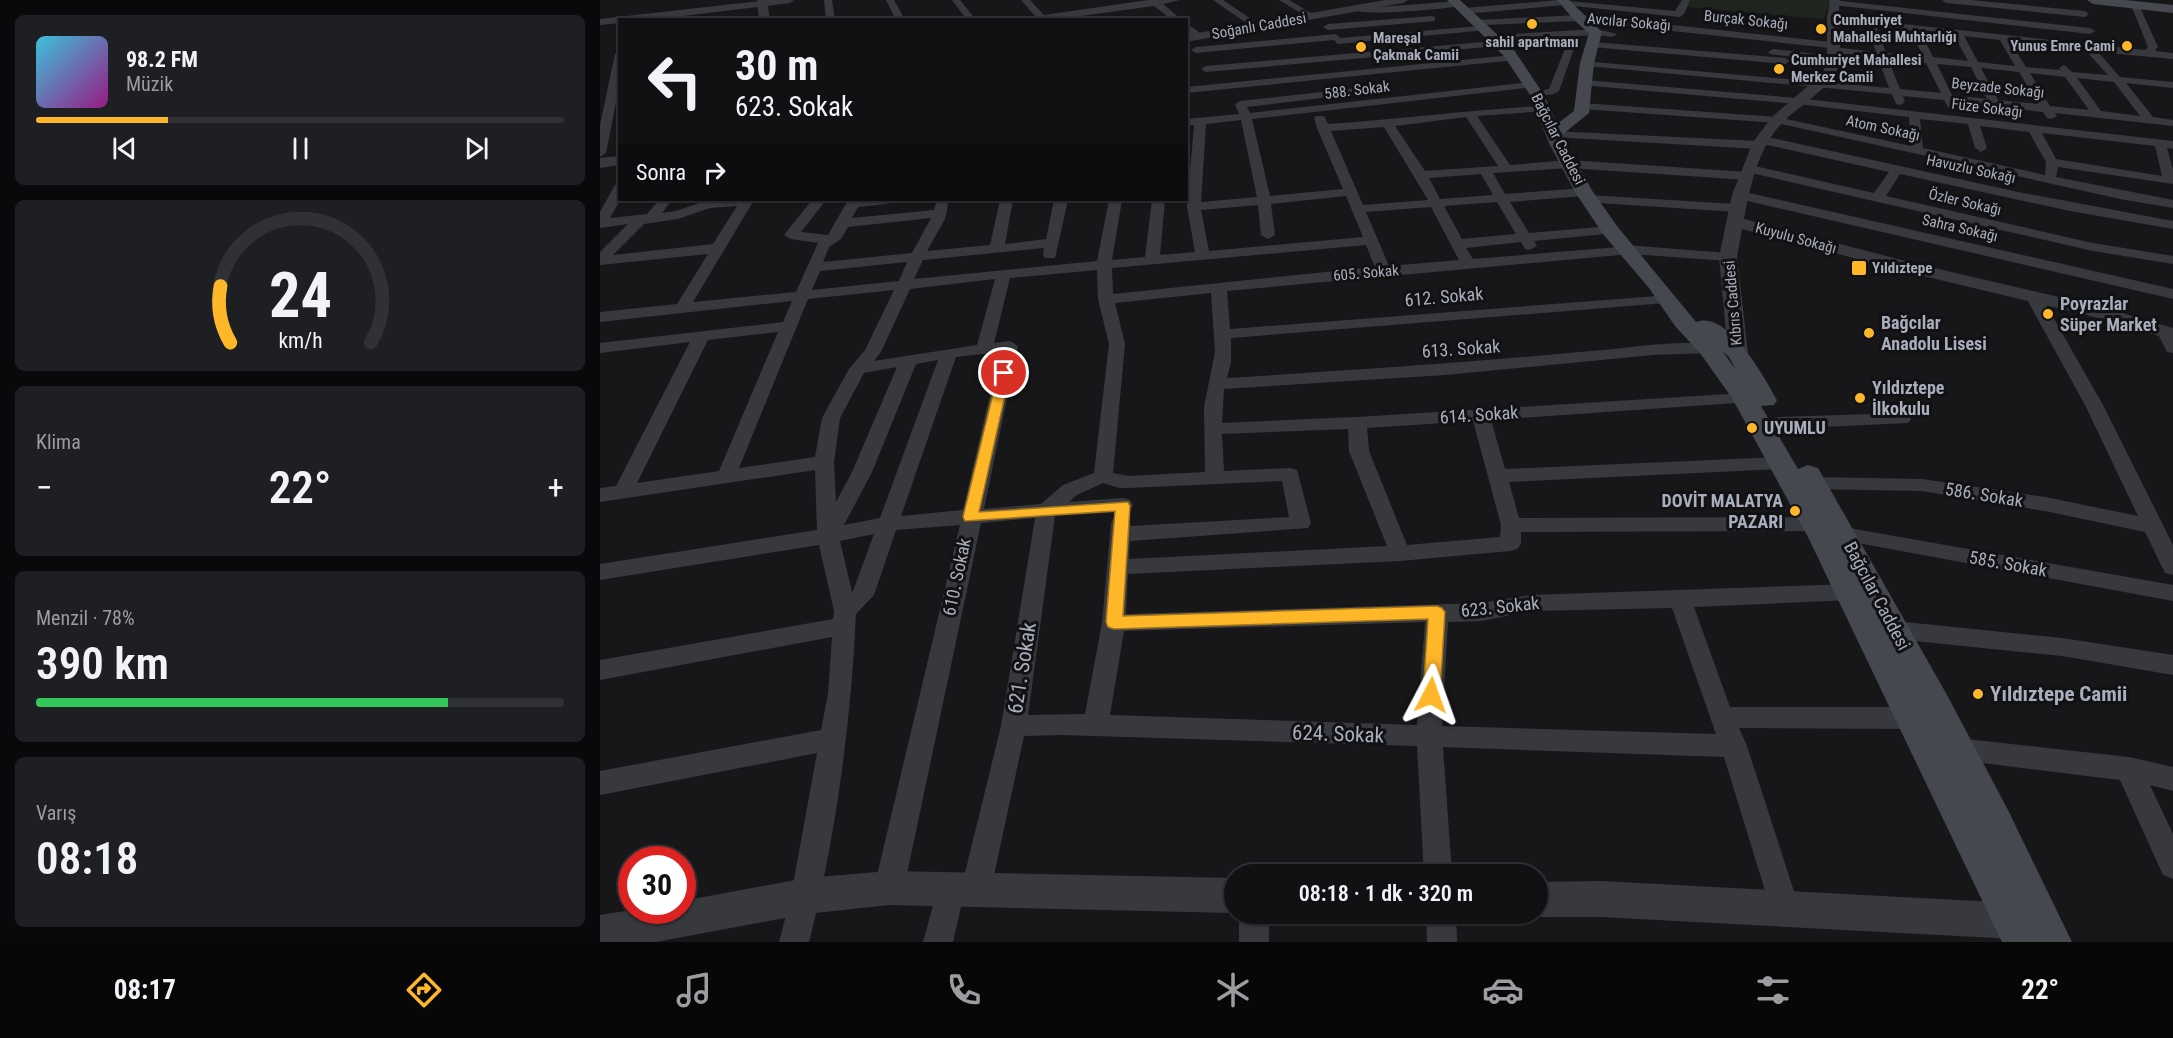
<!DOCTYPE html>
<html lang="tr">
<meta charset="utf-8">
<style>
body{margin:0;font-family:"Roboto Condensed",sans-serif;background:#1e1f22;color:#f1f3f6;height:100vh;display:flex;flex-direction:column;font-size:22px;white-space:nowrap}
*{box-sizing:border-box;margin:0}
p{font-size:20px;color:#9c9da0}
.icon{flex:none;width:33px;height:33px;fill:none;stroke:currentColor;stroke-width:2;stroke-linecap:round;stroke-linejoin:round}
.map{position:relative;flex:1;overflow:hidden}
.side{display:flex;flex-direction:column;gap:15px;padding:15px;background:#09090b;width:600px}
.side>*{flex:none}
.guide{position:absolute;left:18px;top:18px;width:570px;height:183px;border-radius:0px;box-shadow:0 2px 4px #0004,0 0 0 2px #303134;background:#111114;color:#f1f3f6;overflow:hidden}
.speed{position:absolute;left:18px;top:846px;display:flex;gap:12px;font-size:30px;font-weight:700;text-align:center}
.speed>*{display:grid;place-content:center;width:78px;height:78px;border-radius:50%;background:#111114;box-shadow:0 2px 4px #0004,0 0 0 2px #303134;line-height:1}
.speed .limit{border:9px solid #d22;background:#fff;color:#111}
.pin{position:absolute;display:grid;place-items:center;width:51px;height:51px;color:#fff;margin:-26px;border:3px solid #fff;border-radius:50%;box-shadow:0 2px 6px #0007}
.me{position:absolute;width:66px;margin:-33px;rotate:4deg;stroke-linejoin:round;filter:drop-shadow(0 0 4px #0008)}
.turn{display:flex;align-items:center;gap:21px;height:126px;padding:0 18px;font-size:27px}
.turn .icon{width:78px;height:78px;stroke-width:2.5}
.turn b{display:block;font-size:42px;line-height:51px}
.then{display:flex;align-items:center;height:57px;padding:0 18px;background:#0003;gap:12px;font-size:22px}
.big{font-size:45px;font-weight:600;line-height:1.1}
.side .card{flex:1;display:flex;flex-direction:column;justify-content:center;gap:9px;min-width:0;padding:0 21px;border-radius:9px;background:#1e1f22}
.side .dial{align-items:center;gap:0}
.dial svg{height:156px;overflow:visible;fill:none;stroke:#303134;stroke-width:7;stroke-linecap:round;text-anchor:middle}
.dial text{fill:#f1f3f6;stroke:none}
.song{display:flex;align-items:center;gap:18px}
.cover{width:72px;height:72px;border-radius:9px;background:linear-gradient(135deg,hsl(190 70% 55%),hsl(310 70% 35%))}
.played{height:6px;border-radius:3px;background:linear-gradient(90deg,#ffb72a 25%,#303134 25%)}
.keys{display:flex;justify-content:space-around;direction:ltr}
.heat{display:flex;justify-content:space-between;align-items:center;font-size:33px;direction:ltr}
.charge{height:9px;border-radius:4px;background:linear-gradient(90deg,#34c759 78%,#303134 0)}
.trip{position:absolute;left:624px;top:864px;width:324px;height:60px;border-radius:30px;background:#111114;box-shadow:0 2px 4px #0004,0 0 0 2px #303134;font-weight:600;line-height:60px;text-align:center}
.tab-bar{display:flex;height:96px;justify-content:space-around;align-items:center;background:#070708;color:#9c9da0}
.tab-bar .icon{width:42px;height:42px}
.tab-bar .on{color:#ffb72a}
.tab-bar b{font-size:27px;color:#f1f3f6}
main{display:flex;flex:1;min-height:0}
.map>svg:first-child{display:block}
.green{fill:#1d251e}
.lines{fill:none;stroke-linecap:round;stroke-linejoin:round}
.minor{fill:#38393f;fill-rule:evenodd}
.tertiary{fill:#38393f;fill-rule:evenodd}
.secondary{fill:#46484f;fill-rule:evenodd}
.route{fill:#ffb72a;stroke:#a6771b;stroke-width:1.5}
.poi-dot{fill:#ffb72a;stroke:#121215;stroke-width:2}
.labels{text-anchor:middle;stroke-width:6;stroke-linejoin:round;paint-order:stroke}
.far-street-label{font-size:15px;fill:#a8aebb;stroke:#121215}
.far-poi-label{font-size:15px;font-weight:bold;fill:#a8aebb;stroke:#121215;text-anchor:start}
.street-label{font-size:18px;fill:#a8aebb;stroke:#121215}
.poi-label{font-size:18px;font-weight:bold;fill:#a8aebb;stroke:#121215;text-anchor:start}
.near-street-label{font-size:21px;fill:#a8aebb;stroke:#121215}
.near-poi-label{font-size:21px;font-weight:bold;fill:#a8aebb;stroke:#121215;text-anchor:start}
</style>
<main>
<section class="side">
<div class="card">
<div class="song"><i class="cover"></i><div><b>98.2 FM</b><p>Müzik</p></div></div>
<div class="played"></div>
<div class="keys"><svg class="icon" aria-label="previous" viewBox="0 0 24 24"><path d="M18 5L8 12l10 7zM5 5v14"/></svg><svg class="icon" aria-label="pause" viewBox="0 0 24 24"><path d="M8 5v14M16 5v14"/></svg><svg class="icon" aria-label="next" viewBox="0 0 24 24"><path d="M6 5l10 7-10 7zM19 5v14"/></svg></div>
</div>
<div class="card dial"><svg viewBox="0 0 100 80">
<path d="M14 69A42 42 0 1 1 86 69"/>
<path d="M14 69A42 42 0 0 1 9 40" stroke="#ffb72a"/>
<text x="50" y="56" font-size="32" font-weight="700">24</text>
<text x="50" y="72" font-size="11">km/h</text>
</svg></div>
<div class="card"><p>Klima</p>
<div class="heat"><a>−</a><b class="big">22°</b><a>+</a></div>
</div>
<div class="card"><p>Menzil · 78%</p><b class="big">390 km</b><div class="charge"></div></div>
<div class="card"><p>Varış</p><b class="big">08:18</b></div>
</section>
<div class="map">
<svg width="1573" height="942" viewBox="0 0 1573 942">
<rect width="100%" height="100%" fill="#17171a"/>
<path class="green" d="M1090 0H1231L1224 19 1087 7Z"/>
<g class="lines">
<path class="minor" d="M169 0H194L190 3 49 20H20V23L0 25V19Z
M224 0H232L235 20H226Z
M286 0H294L305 20H296Z
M352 0H360L376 20H367Z
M421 0H430L444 15 548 0H580L563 4 582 20H572L554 6 452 20H425L435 16Z
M613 0H623L663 27 655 29Z
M679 0H689L718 17 711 19Z
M958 0 1075 11 1082 0H1090L1084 14 1080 17 964 5 865 14 861 11 865 8Z
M1232 0 1490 28 1495 31 1490 34 1234 5 1230 2Z
M1342 0H1371L1485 11 1489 14 1485 17 1346 3Z
M858 1 861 2V6C843 9 762 17 750 9L754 6 781 7Z
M1535 2 1539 5 1558 47 1555 51 1573 53V59L1498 52 1520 77 1573 82V88L1526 83 1553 117 1573 120V126L1455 113 1457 116 1451 119 1447 118 1443 112 1402 107 1404 110 1398 113 1394 112 1390 106 1356 102 1357 105 1352 108 1348 107 1344 100 1303 96 1305 102 1300 105 1296 104 1292 94 987 66 982 63 983 61 1289 88 1278 58 1232 53 1227 50 1230 48 979 21 884 25 889 28 887 30 738 44 734 40 596 53 591 50 596 47 736 34 740 38 880 26 873 23 878 20 979 15 1231 42 1236 45 1233 47 1276 52 1266 25 1231 21 1227 18 1228 16 1545 50 1548 47 1531 5ZM1276 26 1310 30 1323 56 1286 53ZM1320 31 1354 35 1368 61 1333 57ZM1364 36 1400 40 1415 66 1378 62ZM1410 42 1486 51 1508 75 1472 72 1464 65 1459 68 1461 70 1426 67ZM1288 59 1326 63 1341 93 1300 89ZM1337 64 1371 67 1387 99 1352 95ZM1381 68 1419 72 1438 104 1398 100ZM1430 73 1465 77 1489 110 1450 106ZM1477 78 1514 82 1540 116 1501 111Z
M832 16 835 17V21L728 30 723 27 728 24Z
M586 23 603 35V39H597L586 31Z
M996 29 1017 34 1012 37 996 35 900 40 904 43 899 46 606 72 601 69 606 66 894 41 890 38 895 35Z
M968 41 976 43 959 91 954 94 933 97V93L949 89Z
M994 42 1185 58 1190 61 1185 64 991 47 989 45Z
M1173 49 1232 56 1237 59 1232 62 1170 54 1168 52Z
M20 51V82L6 153 0 157V125L15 54Z
M913 55 916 56V60L586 93V87Z
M985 80 1197 98 1573 141V149L1567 148 1573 169V184L1458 167 1456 177 1573 200V208L1525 200 1177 123 983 109 978 106 983 103 1177 117 1311 146 1309 117 1197 104 981 85V81ZM1320 119 1368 124 1375 148 1381 152 1387 148 1380 126 1429 132 1446 162 1445 175 1323 148ZM1442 133 1555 146 1562 176 1456 159Z
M930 82 934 83V87L652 119 670 196 743 189 717 128 714 118 716 116H724L728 124C800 119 870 110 942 106L948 109 946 111 877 116 910 165 969 160 1148 172 1144 169 1150 165 1274 193 1289 172 1163 144 1162 148 1158 149 953 137 947 134 953 131 1158 141 1159 138 1163 136 1418 192 1573 221V229L1470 211 1300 174 1286 196 1493 243 1573 256V264L1493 251 1151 173 1154 176 1148 180 969 168 893 173 905 194 984 188 990 192 984 196 910 202 929 233 1010 226 1017 230 1015 233 934 241 937 246 930 250 925 249 921 242 866 248 873 259 1019 247 1025 245 1128 253 1135 257 1128 261 1031 254 627 291 630 329 1071 295 1074 298 1066 303 631 338V362L627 378C756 370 885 361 1014 349 1030 347 1108 337 1116 348L1108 353 1053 355 845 375 624 389 622 423 757 417 1144 393 1150 394 1153 398 1150 402 891 420 905 469 1181 457 1188 459 1191 463 1188 467 1181 469 909 482 919 518 1215 517 1222 519 1225 524 1222 529 1215 531 921 532V544L917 549 910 551 800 561 528 574 526 614 882 603 930 595 1250 584 1258 586 1261 592 1258 598 1250 600 1094 607 1130 707H1313L1322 711 1326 718 1322 725 1313 729 1139 728 1147 746 1200 910 1196 920 1185 925 1174 920 1124 757 843 747 852 874H824L817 746 462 735 424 736 391 889 386 899 376 903 366 899 364 894 353 942H323L340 880 350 876 360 880 362 885 401 726 435 518 381 523 304 888 299 898 289 902 279 898 274 888 360 525 296 530 274 595 256 614C251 723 236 836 209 942H179L191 896 217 753 0 795V771L221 730 228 694 232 637 0 680V660L233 619 234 611 219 545 0 580V564L217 530 215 470 0 502V488L16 486 90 342 0 353V343L183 322 192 301 0 322V312L77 304 108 254 0 265V252L28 224 0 228V212L15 185 20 184V200L10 218 47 214 59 200H72L62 213 76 211 108 200H154L93 302 196 292 218 243 191 239 184 235 212 200H226L201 232 228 235 248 200H294L287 204 258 207 252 218 334 210 337 200H349L345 219 327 251 390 245 400 200H413L405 244 446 239 454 200H468L455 258H445L443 255 444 248 323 260 314 279 497 261 509 200H522L512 260 545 257 552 200H565L560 255 595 252 587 207 594 125H586V119L639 114 635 104 640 101 766 87 770 88V92L647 107 650 113ZM866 117 898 166 825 171 795 126ZM641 120 657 197 601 202 606 124ZM784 127 828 200 763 205 731 131ZM881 174 893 195 840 199 829 178ZM746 196 763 237 609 251 601 210 658 205 661 235 668 239 675 235 671 204ZM897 202 916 234 862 239 844 206ZM137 206 113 244 13 255 44 224 78 219 110 208ZM831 207 859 260 789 266 766 212ZM331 218 312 253 223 262 229 247 241 239 248 227ZM766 245 775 267 513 294 512 268ZM307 262 299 281 212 290 220 271ZM497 270 498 299 509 344 494 473 463 485 441 504 384 509 418 346 410 341 394 343 410 278ZM395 279 377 345 274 361 281 352 310 289ZM294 290 265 350 249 369 222 418 215 457 139 468 208 299ZM611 293 615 352 604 407 605 472 528 476 513 473 525 344 515 303ZM178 332 119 471 37 483 108 340ZM400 352 363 510 301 516 356 357ZM338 360 280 518 244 525 272 472 316 364ZM297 367 252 472 236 502 234 462 240 418 264 373ZM873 421 901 525 900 537 807 545 769 451 767 428ZM748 429 749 451 787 546 529 559 530 541 708 528 711 523 697 470 690 468 624 471 622 434ZM682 481 689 517 531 526 528 518 521 516 514 518 511 523 502 623 485 714 428 715 455 516 523 512 530 510 533 505 530 500 523 498 469 502 477 495 503 483 519 488H528ZM274 534 253 591 252 592 240 541ZM1072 608 1116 734 842 726 848 622 882 621 930 611ZM825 622 817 725 510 715 524 631Z
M1140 191 1573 289V299L1135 198 1133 195Z
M989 195 1136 204 1143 208 1136 212 984 202 982 199Z
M1433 291 1441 296 1503 405 1573 545V575L1565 573 1545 532 1445 511 1322 491 1213 489 1206 488 1203 483 1206 478 1213 477 1322 479 1445 497 1538 516 1485 405 1425 296Z
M1565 327 1573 332V353L1567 352 1557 332Z
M1302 413 1308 415 1311 419 1308 423 1179 429 1173 427 1170 423 1173 419 1179 417Z
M1243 527 1573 585V601L1236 539 1233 534 1236 529Z
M1295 621 1462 638 1573 655V675L1462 656 1295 639 1287 636 1283 630 1287 624Z
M1358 738 1529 757 1573 767V791L1550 785 1573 834V879L1563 875 1520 780 1358 760 1349 757 1345 749 1349 741Z
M639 914H669V942H639Z
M826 914H856L857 942H827Z"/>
<path class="tertiary" d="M157 0H167L170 20H159Z
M785 0H808L803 3 586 42V35Z
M1230 0H1240C1236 23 1245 51 1236 73 1230 87 1194 110 1182 123 1158 148 1150 186 1144 219L1313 263 1502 307 1573 328V340L1490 316 1311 273 1142 229 1137 257 1148 353 1145 357 1138 359 1131 357 1128 353 1119 257 1132 195 1153 142 1172 117 1223 73 1227 58V19Z
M20 156V165L0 168V158Z
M289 871 634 878V913L289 905 206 914 56 942H0V915L32 910H82V901L206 878Z
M1001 881 1415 903 1428 908 1433 921 1428 934 1415 939 1001 917H938L930 914H938V882Z"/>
<path class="secondary" d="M847 0H860L914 50 944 95 957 124 974 111 980 63 989 33 975 21 957 0H969L1002 32 994 63 989 113 962 135 965 143 993 192 1017 226 1096 322C1127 309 1165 378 1177 400L1174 405 1161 406 1198 469 1208 465 1218 468 1347 695 1408 810 1472 942H1402L1208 537 1132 398 1100 353 1075 326 1049 288 1003 234 975 192 949 143 930 95 904 56ZM1123 352 1129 357 1136 370Z
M1487 0H1525L1573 5V13L1493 4Z"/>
</g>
<path class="route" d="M404 369 410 373 379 512 528 502 530 506 523 616 837 606 842 608 845 612 840 695 838 700 831 702 825 700 823 695 828 619 514 629 508 627 506 622 515 511 365 521 363 517 398 373Z"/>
<g class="poi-dot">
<circle cx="932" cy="24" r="6"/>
<circle cx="1221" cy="29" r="6"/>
<circle cx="1527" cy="46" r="6"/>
<circle cx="761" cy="47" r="6"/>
<circle cx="1179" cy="69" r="6"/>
<rect x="1251" y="260" width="16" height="16" rx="3"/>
<circle cx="1448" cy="314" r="6"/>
<circle cx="1269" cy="333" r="6"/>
<circle cx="1260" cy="398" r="6"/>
<circle cx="1152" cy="428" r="6"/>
<circle cx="1195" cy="511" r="6"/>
<circle cx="1378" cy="694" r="6"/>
</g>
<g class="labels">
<g class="far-street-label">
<text transform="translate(1146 20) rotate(6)" y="5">Burçak Sokağı</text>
<text transform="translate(1029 22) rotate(5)" y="5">Avcılar Sokağı</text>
<text transform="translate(659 26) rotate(-10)" y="5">Soğanlı Caddesi</text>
<text transform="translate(1398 88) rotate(6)" y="5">Beyzade Sokağı</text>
<text transform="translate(757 90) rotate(-7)" y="5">588. Sokak</text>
<text transform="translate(1387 108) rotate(7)" y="5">Füze Sokağı</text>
<text transform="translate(1283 128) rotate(12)" y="5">Atom Sokağı</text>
<text transform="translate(958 139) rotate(63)" y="5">Bağcılar Caddesi</text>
<text transform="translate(1371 169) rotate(12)" y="5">Havuzlu Sokağı</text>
<text transform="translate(1365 202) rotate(13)" y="5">Özler Sokağı</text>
<text transform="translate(1360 228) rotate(13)" y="5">Sahra Sokağı</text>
<text transform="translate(1196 238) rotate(15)" y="5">Kuyulu Sokağı</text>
<text transform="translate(766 273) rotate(-5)" y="5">605. Sokak</text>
<text transform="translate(1133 303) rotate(-95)" y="5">Kıbrıs Caddesi</text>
</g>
<g class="far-poi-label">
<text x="1233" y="25">Cumhuriyet<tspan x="1233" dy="17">Mahallesi Muhtarlığı</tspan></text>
<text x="773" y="43">Mareşal<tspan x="773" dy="17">Çakmak Camii</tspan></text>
<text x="932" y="47" text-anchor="middle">sahil apartmanı</text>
<text x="1515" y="51" text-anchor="end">Yunus Emre Cami</text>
<text x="1191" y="65">Cumhuriyet Mahallesi<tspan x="1191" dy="17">Merkez Camii</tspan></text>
<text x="1272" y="273">Yıldıztepe</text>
</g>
<g class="street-label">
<text transform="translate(844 297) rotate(-5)" y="6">612. Sokak</text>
<text transform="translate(861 349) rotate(-4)" y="6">613. Sokak</text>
<text transform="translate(879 415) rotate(-4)" y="6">614. Sokak</text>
<text transform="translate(1384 495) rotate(9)" y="6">586. Sokak</text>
<text transform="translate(1408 564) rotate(10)" y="6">585. Sokak</text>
<text transform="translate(357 577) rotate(-78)" y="6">610. Sokak</text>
<text transform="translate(1277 596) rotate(62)" y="6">Bağcılar Caddesi</text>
<text transform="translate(900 607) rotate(-6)" y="6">623. Sokak</text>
</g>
<g class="poi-label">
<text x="1460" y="310">Poyrazlar<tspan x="1460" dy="21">Süper Market</tspan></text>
<text x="1281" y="329">Bağcılar<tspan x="1281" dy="21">Anadolu Lisesi</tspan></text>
<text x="1272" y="394">Yıldıztepe<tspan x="1272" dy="21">İlkokulu</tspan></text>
<text x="1164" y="434">UYUMLU</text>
<text x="1183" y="507" text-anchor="end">DOVİT MALATYA<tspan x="1183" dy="21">PAZARI</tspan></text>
</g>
<g class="near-street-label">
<text transform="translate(422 668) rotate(-81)" y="7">621. Sokak</text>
<text transform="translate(738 734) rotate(2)" y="7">624. Sokak</text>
</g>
<g class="near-poi-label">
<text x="1390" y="701">Yıldıztepe Camii</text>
</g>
</g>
</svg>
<div class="speed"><div class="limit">30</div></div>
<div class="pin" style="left:404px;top:373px;background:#d93025"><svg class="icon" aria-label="arrive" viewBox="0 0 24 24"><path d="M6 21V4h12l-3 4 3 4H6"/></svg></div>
<svg class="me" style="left:831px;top:695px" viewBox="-20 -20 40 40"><path d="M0-17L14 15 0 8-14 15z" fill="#ffb72a" stroke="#fff" stroke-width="4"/></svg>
<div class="trip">08:18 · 1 dk · 320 m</div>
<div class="guide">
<div class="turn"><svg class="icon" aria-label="left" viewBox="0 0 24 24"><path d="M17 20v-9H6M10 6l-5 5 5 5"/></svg><div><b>30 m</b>623. Sokak</div></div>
<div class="then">Sonra<svg class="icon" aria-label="right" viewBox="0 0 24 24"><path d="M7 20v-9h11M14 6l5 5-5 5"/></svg></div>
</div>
</div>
</main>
<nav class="tab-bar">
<b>08:17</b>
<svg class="icon on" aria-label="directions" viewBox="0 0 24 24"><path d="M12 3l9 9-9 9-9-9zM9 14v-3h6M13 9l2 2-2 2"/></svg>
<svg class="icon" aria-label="music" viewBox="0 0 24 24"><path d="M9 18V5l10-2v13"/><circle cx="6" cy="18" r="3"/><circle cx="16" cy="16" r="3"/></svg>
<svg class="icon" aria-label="phone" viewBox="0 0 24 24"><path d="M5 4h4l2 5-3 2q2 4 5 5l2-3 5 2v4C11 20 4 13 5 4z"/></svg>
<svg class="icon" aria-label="climate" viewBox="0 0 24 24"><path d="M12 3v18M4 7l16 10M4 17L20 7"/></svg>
<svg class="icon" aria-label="car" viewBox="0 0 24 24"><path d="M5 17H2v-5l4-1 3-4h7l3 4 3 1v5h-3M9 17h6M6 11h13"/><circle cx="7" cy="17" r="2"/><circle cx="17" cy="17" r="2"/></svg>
<svg class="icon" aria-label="filters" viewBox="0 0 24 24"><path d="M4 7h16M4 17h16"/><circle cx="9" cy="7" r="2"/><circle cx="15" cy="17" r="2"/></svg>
<b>22°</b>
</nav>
